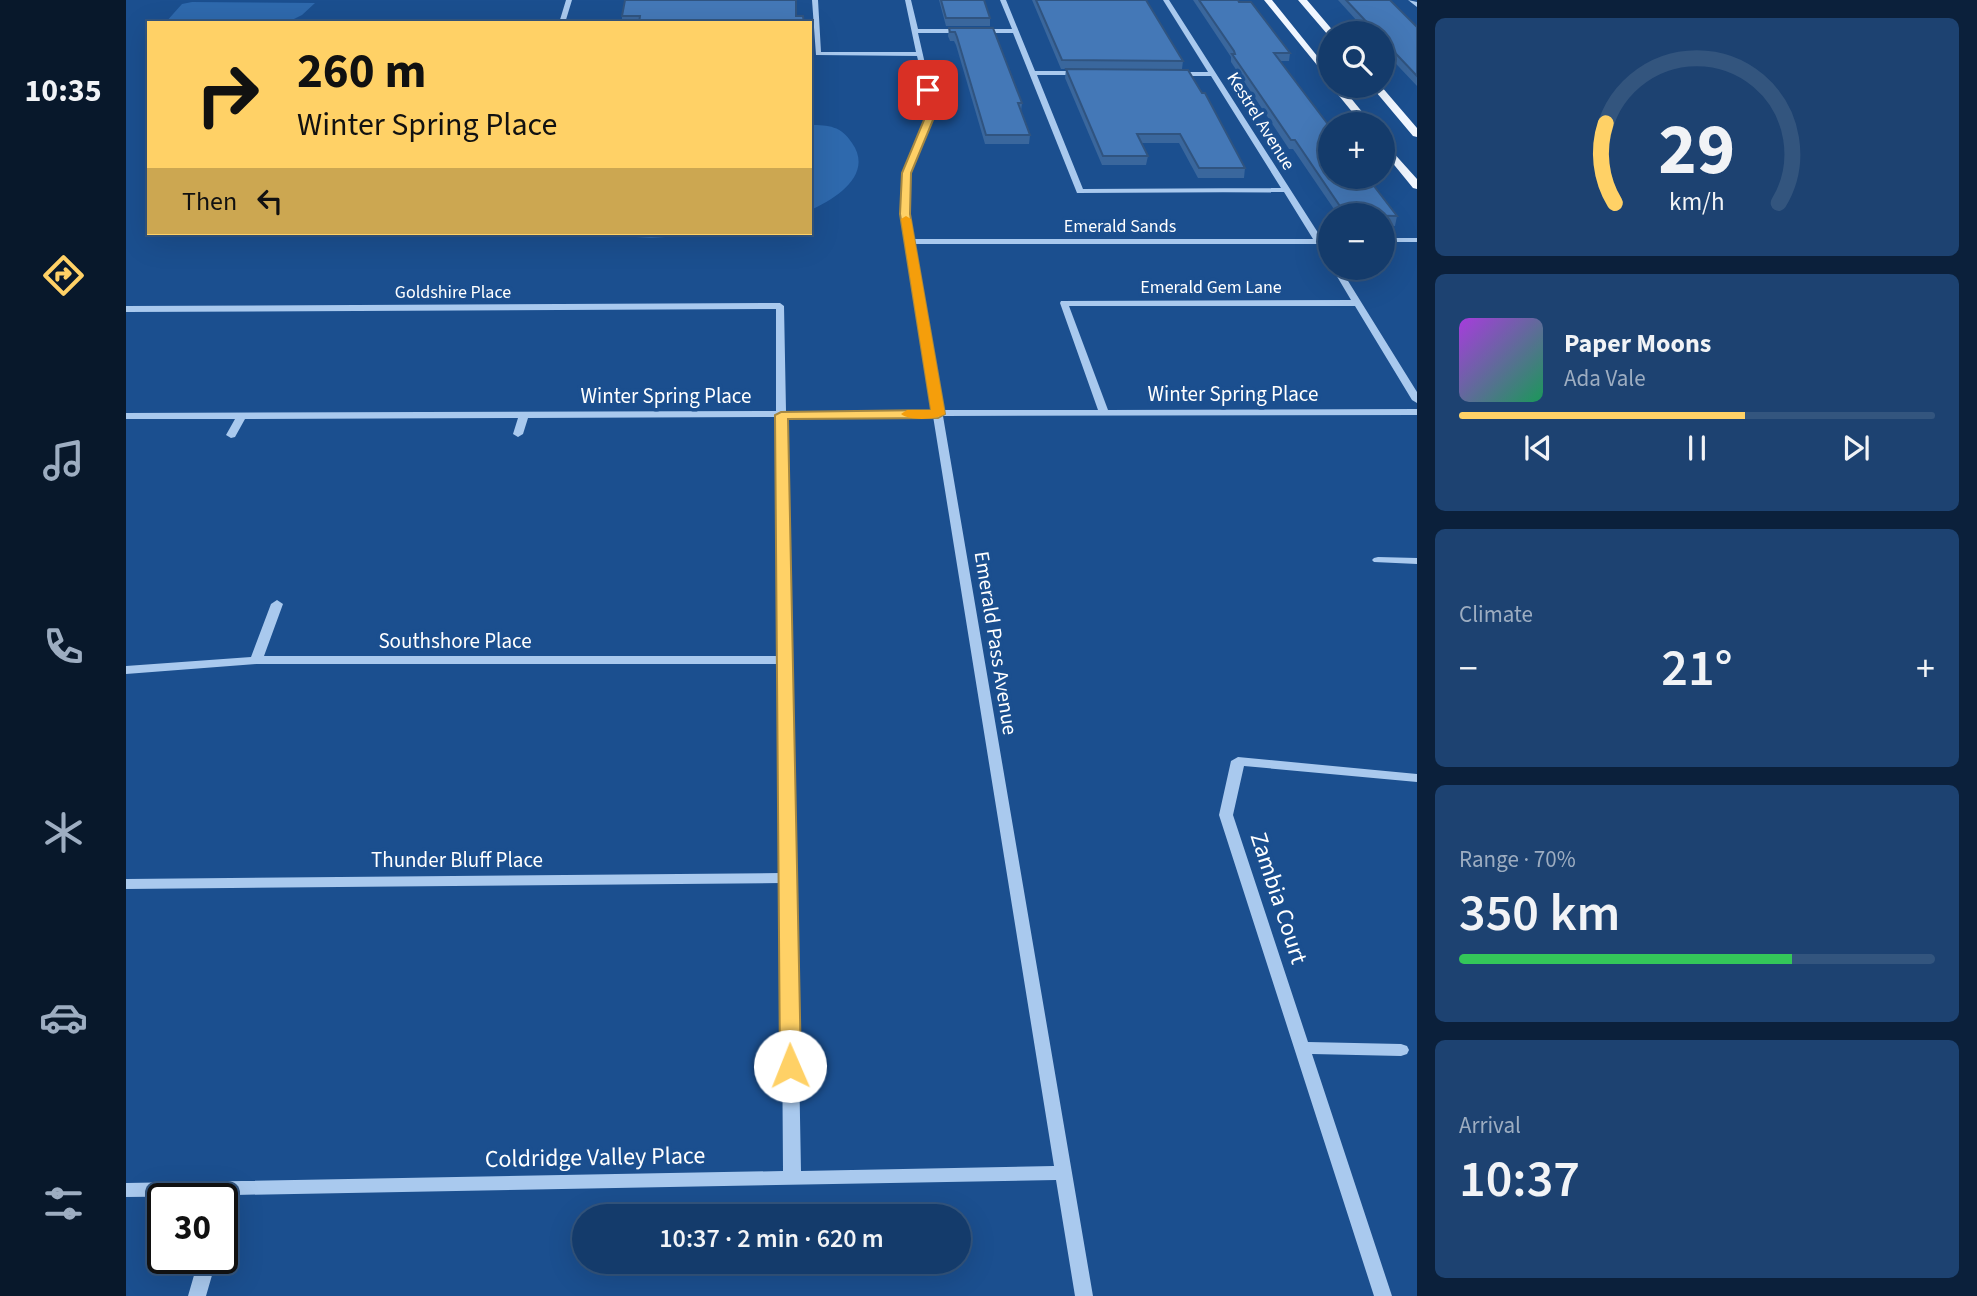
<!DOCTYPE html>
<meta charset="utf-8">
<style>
body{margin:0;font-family:"Source Sans 3",sans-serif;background:#1d4271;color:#f1f3f6;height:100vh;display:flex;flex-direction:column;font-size:26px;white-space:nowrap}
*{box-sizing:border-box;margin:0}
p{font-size:23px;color:#9dadc1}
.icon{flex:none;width:38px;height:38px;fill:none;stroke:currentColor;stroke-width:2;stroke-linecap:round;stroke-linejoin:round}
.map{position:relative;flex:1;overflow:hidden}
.panel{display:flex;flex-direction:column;gap:18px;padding:18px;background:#0b203b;width:560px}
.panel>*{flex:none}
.hud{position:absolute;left:21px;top:21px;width:665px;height:214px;border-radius:0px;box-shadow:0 7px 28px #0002,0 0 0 2px #33557e;background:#ffd166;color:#111;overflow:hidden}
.controls{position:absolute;left:1192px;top:21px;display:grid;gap:14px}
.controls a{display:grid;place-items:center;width:77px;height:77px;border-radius:50%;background:#143b6b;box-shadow:0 7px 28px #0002,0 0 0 2px #33557e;font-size:35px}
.speed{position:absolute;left:21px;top:1183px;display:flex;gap:14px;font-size:35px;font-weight:700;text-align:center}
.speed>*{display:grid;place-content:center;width:91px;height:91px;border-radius:50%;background:#143b6b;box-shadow:0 7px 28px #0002,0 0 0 2px #33557e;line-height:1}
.speed .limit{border:4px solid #111;border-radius:10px;background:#fff;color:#111}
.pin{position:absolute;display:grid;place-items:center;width:60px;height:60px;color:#fff;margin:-30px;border-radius:14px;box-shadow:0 4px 10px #0006}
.me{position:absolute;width:77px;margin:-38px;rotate:359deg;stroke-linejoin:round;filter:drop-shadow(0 0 5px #0008)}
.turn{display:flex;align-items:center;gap:24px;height:147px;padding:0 35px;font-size:32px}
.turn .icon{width:91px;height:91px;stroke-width:2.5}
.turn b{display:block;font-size:49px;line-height:60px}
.then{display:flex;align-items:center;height:66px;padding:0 35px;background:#0003;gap:14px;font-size:26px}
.big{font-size:52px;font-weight:600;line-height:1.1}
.panel .tile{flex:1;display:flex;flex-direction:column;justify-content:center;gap:10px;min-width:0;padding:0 24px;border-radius:10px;background:#1d4271}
.panel .dial{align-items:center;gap:0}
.dial svg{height:182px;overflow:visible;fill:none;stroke:#33557e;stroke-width:7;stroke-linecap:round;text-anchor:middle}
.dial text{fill:#f1f3f6;stroke:none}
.song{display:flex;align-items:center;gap:21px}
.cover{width:84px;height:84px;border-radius:10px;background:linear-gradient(135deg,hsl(280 70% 55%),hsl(150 70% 35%))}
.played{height:7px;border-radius:4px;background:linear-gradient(90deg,#ffd166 60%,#33557e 60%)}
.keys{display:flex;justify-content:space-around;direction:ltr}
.heat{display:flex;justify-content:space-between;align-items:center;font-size:38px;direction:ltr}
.charge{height:10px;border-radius:5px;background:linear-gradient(90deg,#34c759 70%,#33557e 0)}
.trip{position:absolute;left:446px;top:1204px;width:399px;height:70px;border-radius:35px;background:#143b6b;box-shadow:0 7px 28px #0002,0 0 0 2px #33557e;font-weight:600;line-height:70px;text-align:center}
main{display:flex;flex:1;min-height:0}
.tab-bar{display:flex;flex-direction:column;width:126px;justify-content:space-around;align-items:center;background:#08182b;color:#9dadc1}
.tab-bar .icon{width:49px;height:49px}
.tab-bar .selected{color:#ffd166}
.tab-bar b{font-size:32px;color:#f1f3f6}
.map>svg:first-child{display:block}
.green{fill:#2e69ad}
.water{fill:#3c6290;stroke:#9cc4f0;stroke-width:2}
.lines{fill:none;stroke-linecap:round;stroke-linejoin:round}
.minor{fill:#a9c9ee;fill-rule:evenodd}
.major{fill:#f0f6ff;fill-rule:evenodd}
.wall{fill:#3a679d}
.building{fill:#4478b7;stroke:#305480;stroke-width:2}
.route{fill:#ffd166;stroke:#a68842;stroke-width:2}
.slow{fill:#f59e0b}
.labels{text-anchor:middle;stroke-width:7;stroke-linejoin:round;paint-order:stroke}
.far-street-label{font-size:18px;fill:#fff;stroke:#1b4f8f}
.street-label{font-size:21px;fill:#fff;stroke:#1b4f8f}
.near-street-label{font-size:24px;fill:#fff;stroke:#1b4f8f}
</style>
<main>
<nav class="tab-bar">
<b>10:35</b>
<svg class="icon selected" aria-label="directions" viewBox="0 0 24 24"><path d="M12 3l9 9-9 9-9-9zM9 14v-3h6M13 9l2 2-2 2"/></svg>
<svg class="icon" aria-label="music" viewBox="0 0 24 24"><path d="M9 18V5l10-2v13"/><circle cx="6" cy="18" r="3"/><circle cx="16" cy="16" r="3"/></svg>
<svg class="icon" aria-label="phone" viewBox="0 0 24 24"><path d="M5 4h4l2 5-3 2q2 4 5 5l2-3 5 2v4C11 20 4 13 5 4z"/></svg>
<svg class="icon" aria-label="climate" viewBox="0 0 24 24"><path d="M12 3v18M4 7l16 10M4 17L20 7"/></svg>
<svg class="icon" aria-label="car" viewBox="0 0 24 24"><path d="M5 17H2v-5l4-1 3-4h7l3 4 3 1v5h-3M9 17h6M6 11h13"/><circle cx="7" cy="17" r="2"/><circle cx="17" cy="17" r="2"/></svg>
<svg class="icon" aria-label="filters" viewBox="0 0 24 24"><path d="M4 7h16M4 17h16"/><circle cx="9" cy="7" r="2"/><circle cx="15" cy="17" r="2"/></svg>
</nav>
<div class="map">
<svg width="1291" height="1296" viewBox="0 0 1291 1296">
<rect width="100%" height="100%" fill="#1b4f8f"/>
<path class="green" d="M66 2 189 3 176 15 160 23H39L56 4Z
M684 125C703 125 715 126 726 143 748 174 710 199 684 210Z
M450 233H597L525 238Z"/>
<path class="water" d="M204 233H381L369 236H209Z"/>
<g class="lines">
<path class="minor" d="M440 0H446L439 23H433Z
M686 0H692L695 52H790L779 0H785L792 29H886L874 0H880L909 71H956L959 73 956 75H911L957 189 1155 188 1085 76H1051L1048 74 1051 72H1082L1037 0H1043L1196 239H1204V243L1199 244 1204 251V261L1201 260 1191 244H788L816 410H972L934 303 935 301 1225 300 1206 268H1214L1291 392V403L1286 400 1229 306H943L982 410 1291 409V415L817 416 967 1296H949L930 1180 109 1195 102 1213 96 1215V1199H90L91 1196 0 1197V1183L657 1171 655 883 0 889V879L655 873 653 664H130L0 674V666L125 657 145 604 151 600 157 604 138 656H653L651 417 402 418 397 434 392 437 387 434 392 418 119 419 109 437 105 438 100 435 109 419H0V413L650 411V309L0 312V306L654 303 658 306 660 411H807L775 214 776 173 799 119V90L791 56 690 55ZM792 33H887L951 193 1158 192 1187 239H787L783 214 784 173 807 119 805 90ZM807 416 928 1166 675 1171 661 417Z
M1282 0 1291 2V7Z
M1256 238H1291V242H1256Z
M1252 557 1291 558V564L1248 562 1246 560 1248 558Z
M1112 757 1291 774V782L1118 766 1107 815 1182 1042 1275 1044 1281 1046 1283 1050 1281 1054 1275 1056 1186 1054 1266 1296H1248L1093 815 1105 761Z
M73 1258H91L80 1296H62Z"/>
<path class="major" d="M1138 0H1146L1204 72V81Z
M1172 0H1181L1209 33 1202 35Z
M1205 86H1215L1246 124H1236Z
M1245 86H1255L1291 128V137L1287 136Z
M1256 140 1291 179V189L1287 188 1256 150Z"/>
</g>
<path class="wall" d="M813 0H858L864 18V26H820Z
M906 0H1020L1057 61 1056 69H935Z
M1067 0H1112L1164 53 1163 61H1154L1271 216 1269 226H1256V215H1212L1167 149H1163L1105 62V57Z
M1212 0H1264L1291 27V86L1256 49V33H1242Z
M496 16H670L678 23H496Z
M823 28H867L896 103 895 111 904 135 903 144H859L830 45 828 41H824L822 36Z
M940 69 1119 168 1118 178H1072L1053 143H1015L1022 156 1020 165H976L939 78Z"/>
<path class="building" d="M499 0H670V16H677L678 23H513L514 16H496Z
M815 0H858L864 18H820Z
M910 0H1020L1057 61 936 60Z
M1073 0H1112L1113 2H1125L1164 53H1148L1204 127V177H1241L1271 216 1221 215 1218 212 1169 140H1165L1106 54H1109L1108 51Z
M1220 0H1264L1291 27V76L1256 39V33H1251Z
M823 28H867L896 103H892L904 135H860L831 37 829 32H824Z
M940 69 1062 70 1076 93H1079L1119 168H1073L1054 134H1011L1022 156H977Z"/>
<path class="route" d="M802 87 807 90V120L785 173 784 214 819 414 812 418 662 419 675 1066 672 1071 664 1074 657 1071 654 1066 649 415 655 412 805 410 774 214 776 173 798 120V90Z"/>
<path class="slow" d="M780 216 785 219 819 414C809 420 784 421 775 414L781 410H805L775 219Z"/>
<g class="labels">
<g class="far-street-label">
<text transform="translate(1135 121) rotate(58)" y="6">Kestrel Avenue</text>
<text x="994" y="232">Emerald Sands</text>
<text x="1085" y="293">Emerald Gem Lane</text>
<text x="327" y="298">Goldshire Place</text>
</g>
<g class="street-label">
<text x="1107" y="401">Winter Spring Place</text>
<text x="540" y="403">Winter Spring Place</text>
<text x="329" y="648">Southshore Place</text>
<text transform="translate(870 643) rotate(81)" y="7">Emerald Pass Avenue</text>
<text x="331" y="867">Thunder Bluff Place</text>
</g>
<g class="near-street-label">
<text transform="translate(1153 898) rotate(72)" y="8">Zambia Court</text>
<text transform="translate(469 1157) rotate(-1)" y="8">Coldridge Valley Place</text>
</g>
</g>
</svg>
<div class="controls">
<a><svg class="icon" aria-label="search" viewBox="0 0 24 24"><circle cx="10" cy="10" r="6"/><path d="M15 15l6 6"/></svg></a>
<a>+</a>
<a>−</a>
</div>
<div class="speed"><div class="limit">30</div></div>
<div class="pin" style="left:802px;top:90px;background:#d93025"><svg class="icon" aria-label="arrive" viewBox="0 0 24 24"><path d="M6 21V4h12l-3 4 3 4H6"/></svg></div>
<svg class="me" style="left:664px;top:1066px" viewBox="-20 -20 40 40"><circle r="19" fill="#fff"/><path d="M0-13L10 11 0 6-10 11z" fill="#ffd166"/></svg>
<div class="trip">10:37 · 2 min · 620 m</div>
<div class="hud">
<div class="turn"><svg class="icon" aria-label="right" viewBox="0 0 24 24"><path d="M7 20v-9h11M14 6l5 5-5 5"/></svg><div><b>260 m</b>Winter Spring Place</div></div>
<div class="then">Then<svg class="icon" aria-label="left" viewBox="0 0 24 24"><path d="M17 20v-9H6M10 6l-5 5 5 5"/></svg></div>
</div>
</div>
<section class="panel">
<div class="tile dial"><svg viewBox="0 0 100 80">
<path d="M14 69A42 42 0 1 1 86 69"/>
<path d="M14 69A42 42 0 0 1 10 34" stroke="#ffd166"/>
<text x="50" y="56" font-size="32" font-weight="700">29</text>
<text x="50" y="72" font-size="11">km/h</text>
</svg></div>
<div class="tile">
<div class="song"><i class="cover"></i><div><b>Paper Moons</b><p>Ada Vale</p></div></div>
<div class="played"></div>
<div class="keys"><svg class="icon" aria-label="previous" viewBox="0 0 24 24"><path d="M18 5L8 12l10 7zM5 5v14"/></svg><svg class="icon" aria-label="pause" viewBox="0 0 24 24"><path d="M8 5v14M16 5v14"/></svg><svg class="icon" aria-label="next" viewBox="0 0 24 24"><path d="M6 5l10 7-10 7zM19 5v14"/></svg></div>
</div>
<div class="tile"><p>Climate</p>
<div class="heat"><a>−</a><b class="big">21°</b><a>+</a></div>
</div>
<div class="tile"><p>Range · 70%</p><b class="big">350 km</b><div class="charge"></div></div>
<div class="tile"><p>Arrival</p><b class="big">10:37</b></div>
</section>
</main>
